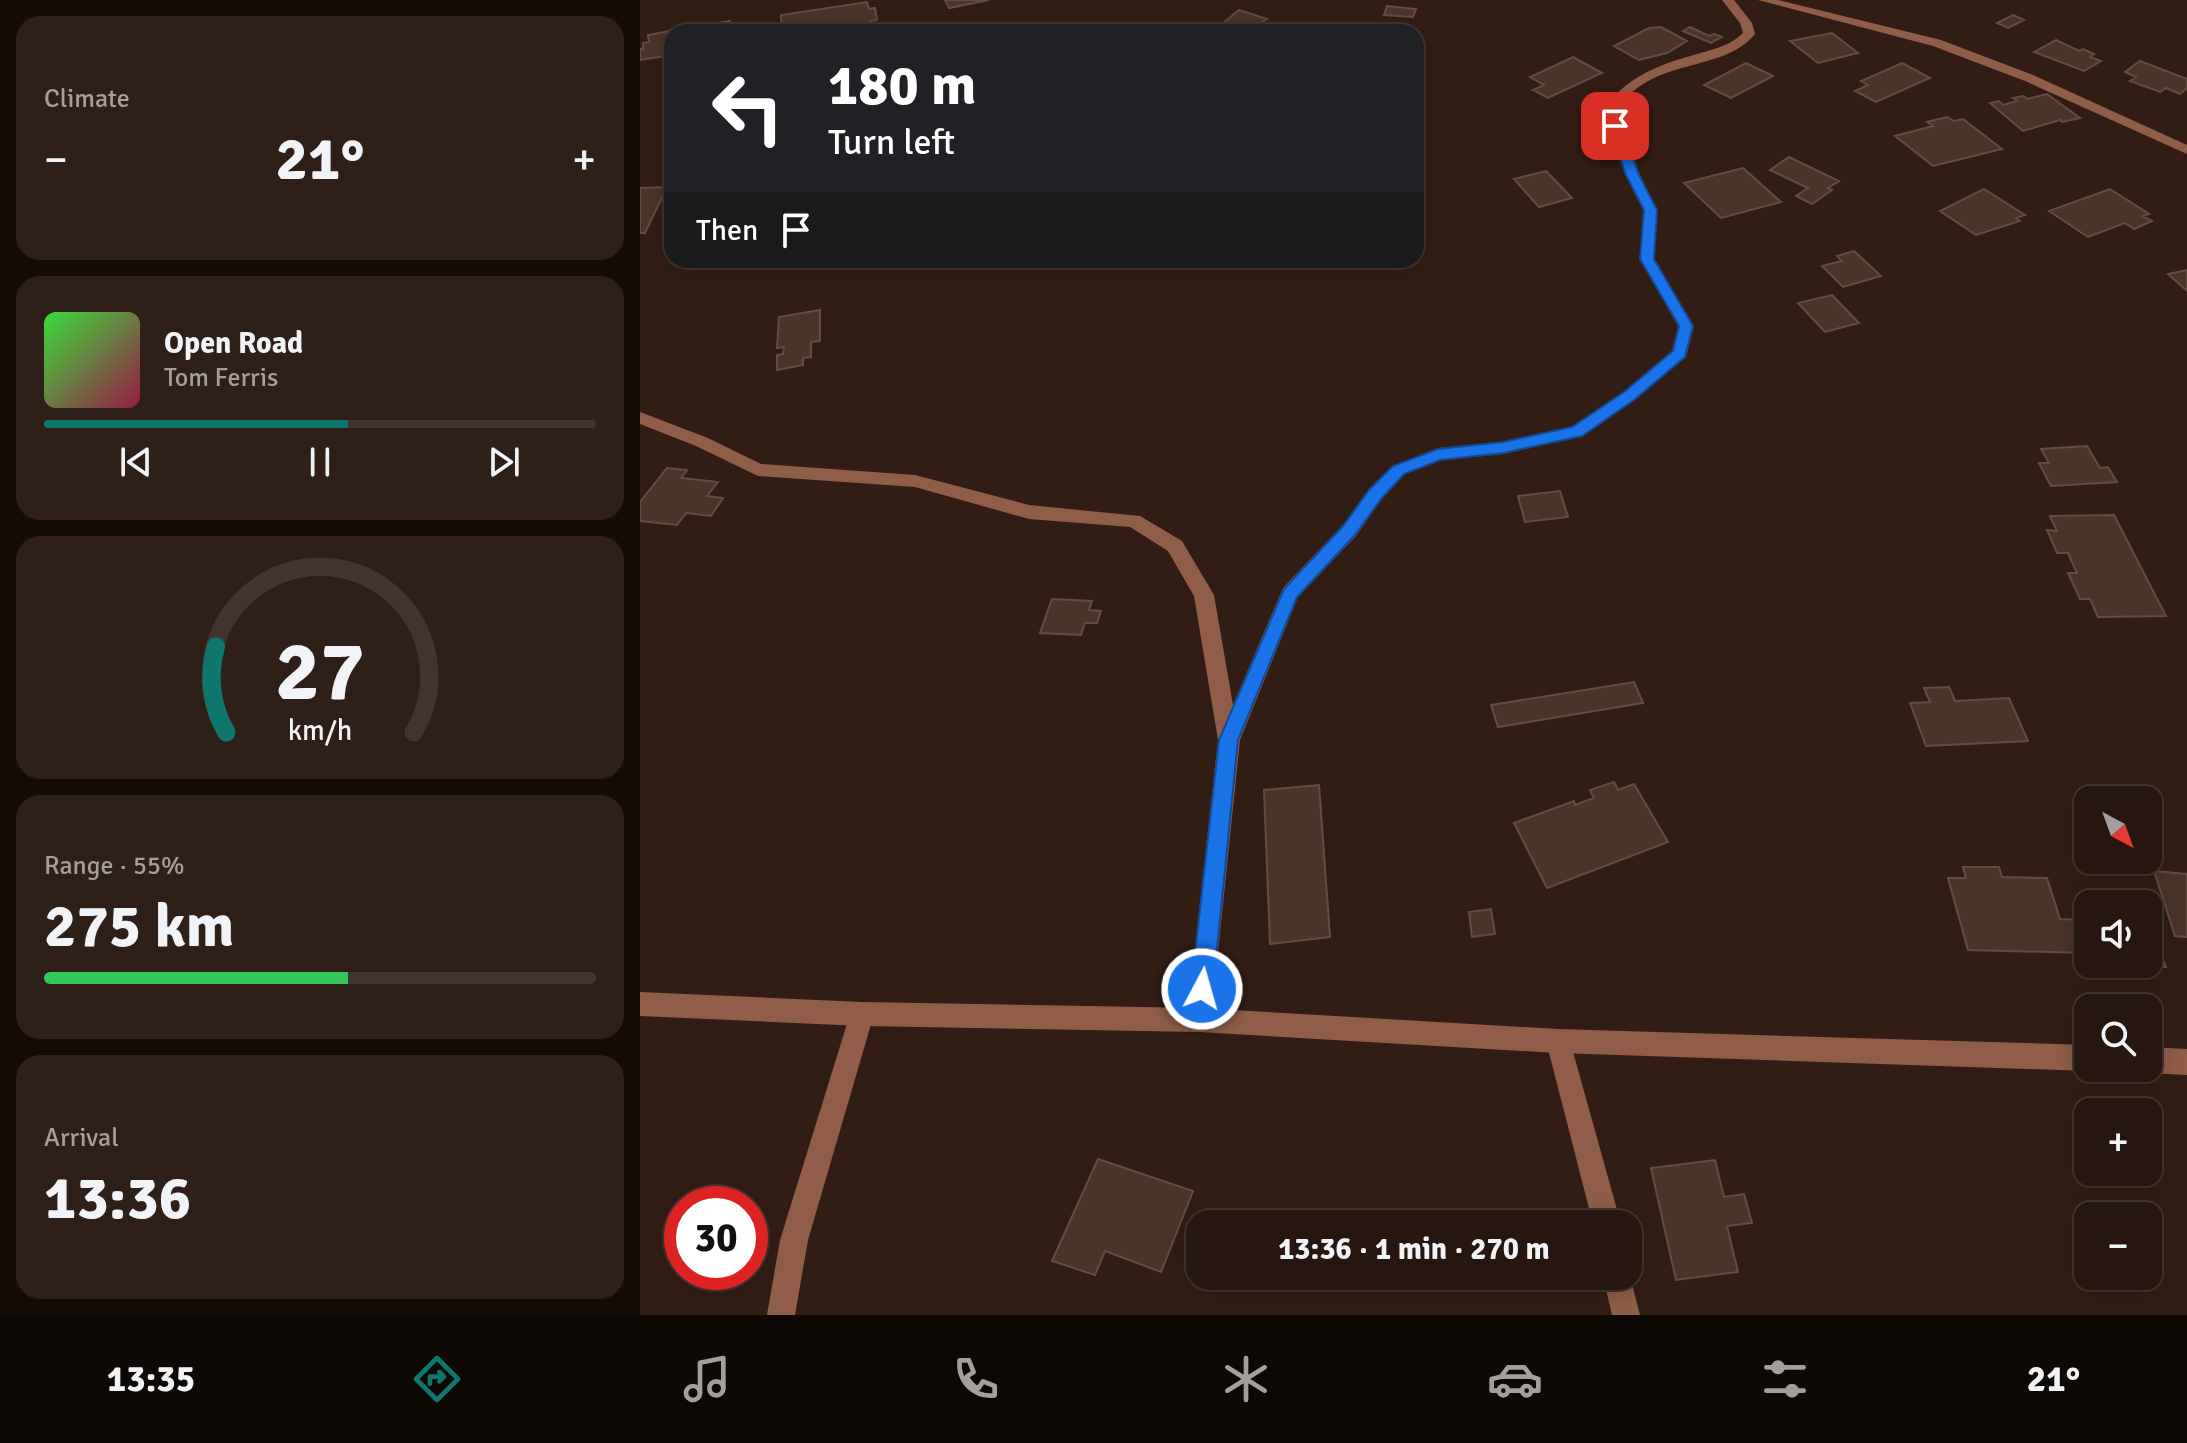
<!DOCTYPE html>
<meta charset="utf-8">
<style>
body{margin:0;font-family:Signika,sans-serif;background:#2e1f18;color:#f1f3f6;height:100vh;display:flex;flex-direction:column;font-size:30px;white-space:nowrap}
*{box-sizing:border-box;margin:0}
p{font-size:26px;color:#a49f9e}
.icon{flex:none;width:44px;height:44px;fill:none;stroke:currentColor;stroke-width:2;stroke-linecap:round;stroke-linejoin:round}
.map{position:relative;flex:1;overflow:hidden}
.drawer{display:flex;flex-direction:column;gap:16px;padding:16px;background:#150c08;width:640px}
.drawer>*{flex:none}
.guide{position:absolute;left:24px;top:24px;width:760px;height:244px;border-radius:24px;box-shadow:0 4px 20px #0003,0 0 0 2px #42352f;background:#202124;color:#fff;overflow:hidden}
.needle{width:52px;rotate:139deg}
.controls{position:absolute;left:1434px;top:786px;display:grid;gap:16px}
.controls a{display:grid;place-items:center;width:88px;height:88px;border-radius:16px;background:#26160f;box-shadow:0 4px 20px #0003,0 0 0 2px #42352f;font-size:40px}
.speed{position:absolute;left:24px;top:1186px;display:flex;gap:16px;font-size:40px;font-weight:700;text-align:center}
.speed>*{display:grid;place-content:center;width:104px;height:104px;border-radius:50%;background:#26160f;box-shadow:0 4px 20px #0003,0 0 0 2px #42352f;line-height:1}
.speed .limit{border:12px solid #d22;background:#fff;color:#111}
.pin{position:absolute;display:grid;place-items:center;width:68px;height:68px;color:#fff;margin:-34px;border-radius:16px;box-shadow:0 4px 12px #0006}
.me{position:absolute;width:88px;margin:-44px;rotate:6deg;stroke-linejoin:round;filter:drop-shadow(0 0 6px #0008)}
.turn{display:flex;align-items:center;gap:28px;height:168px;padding:0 32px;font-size:36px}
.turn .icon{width:104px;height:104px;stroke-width:2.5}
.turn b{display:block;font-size:56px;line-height:68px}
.then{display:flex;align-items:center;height:76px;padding:0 32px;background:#0003;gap:16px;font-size:30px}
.big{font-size:60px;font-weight:700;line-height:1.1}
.drawer .tile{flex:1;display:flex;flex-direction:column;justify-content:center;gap:12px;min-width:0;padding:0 28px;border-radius:24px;background:#2e1f18}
.drawer .dial{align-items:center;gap:0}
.dial svg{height:208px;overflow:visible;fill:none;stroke:#42352f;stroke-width:7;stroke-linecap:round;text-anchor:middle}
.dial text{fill:#f1f3f6;stroke:none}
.song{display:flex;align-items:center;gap:24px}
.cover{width:96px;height:96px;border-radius:12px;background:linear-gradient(135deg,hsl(120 70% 55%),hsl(340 70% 35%))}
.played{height:8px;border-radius:4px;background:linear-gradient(90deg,#0f766e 55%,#42352f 55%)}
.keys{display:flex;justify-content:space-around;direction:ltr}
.heat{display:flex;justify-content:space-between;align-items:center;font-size:44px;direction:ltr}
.charge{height:12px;border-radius:6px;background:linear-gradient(90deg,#34c759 55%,#42352f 0)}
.trip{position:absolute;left:546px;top:1210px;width:456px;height:80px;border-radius:24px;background:#26160f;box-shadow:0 4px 20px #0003,0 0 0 2px #42352f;font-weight:700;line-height:80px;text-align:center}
.tabs{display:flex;height:128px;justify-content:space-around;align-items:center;background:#0f0906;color:#a49f9e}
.tabs .icon{width:56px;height:56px}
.tabs .selected{color:#0f766e}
.tabs b{font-size:36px;color:#f1f3f6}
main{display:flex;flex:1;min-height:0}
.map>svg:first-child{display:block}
.building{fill:#4b342a;stroke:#644c42;stroke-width:2}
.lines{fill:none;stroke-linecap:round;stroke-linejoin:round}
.minor{fill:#905e48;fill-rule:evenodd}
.tertiary{fill:#905e48;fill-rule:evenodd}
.route{fill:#1a73e8;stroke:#114b97;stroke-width:2}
</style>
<main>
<section class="drawer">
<div class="tile"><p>Climate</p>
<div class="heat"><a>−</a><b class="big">21°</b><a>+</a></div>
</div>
<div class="tile">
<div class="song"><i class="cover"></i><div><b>Open Road</b><p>Tom Ferris</p></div></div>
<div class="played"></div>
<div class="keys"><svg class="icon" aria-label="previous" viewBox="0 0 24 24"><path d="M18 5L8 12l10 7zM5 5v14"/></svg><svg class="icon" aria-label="pause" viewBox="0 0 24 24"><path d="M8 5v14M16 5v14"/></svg><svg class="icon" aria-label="next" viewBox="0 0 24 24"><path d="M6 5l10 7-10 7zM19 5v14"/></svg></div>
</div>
<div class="tile dial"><svg viewBox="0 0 100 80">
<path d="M14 69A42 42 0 1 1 86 69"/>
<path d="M14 69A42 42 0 0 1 10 36" stroke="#0f766e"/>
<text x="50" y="56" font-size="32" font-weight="700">27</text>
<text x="50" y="72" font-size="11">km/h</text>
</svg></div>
<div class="tile"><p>Range · 55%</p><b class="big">275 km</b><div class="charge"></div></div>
<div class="tile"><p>Arrival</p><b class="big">13:36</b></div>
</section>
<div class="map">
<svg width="1547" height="1315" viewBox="0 0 1547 1315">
<rect width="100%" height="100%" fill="#321d14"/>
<path class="building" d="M305 0H349L309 8Z
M227 2 229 9 235 8 237 20 230 21 231 26 191 32H142L141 15Z
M747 6 776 9 773 17 744 15Z
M599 10 627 19 606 32 576 29Z
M1373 15 1384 20 1368 28 1357 23Z
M90 21 91 32H45L47 28Z
M1021 27 1047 41 1027 53 999 60 974 46 1009 28Z
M1050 27 1069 36 1074 34 1082 37 1071 43 1043 31Z
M30 31 32 55 0 60V49H3V43L9 42 8 35Z
M1192 33 1218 53 1178 63 1150 41Z
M1416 40 1439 51 1443 49 1454 54 1450 57 1461 61 1444 71 1394 52Z
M933 57 962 73 908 98 893 90 904 85 890 77Z
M1500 61 1547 79V88L1540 94 1526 88 1520 92 1490 81 1496 77 1485 72Z
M1106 63 1133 76 1091 98 1064 85Z
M1262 63 1290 78 1236 102 1215 91 1228 85 1221 81Z
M1407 94 1440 118 1422 122 1420 120 1383 131 1350 103 1359 101 1363 105 1377 101 1373 98 1383 96 1387 99Z
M1307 117 1314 121 1323 119 1362 149 1293 166 1255 136 1293 126 1287 122Z
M1149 157 1199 181 1188 188 1192 190 1172 204 1156 196 1168 188 1130 170Z
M1103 168 1141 202 1081 218 1044 183Z
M906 171 932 198 899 207 874 179Z
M27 187 5 233H0V188Z
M1344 189 1385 215 1376 218 1380 221 1336 235 1300 211Z
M1470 189 1509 214 1503 216 1512 221 1494 229 1485 223 1448 237 1409 211Z
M1214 251 1241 276 1203 287 1182 266 1202 261 1197 256Z
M1547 270V291L1528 274Z
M1192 295 1219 323 1185 332 1158 303Z
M180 310V341L171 342V357L163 358V365L137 370V355L143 354 144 347 137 348 139 317Z
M1447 446 1460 468 1468 467 1477 482 1411 486 1399 463H1409L1401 449Z
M27 468 47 470 41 478 78 482 67 496 83 498 71 516 46 513 37 525 0 521V502Z
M920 491 928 517 885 522 878 496Z
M1474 515 1526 616 1458 617 1450 599H1440L1428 573H1437L1428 553H1417L1407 530 1417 531 1410 516Z
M412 599 452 601 449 610 461 611 457 623H445L441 635 400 633Z
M994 682 1003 703 858 727 851 705Z
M1309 687 1315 701 1369 698 1388 741 1286 746 1270 703 1290 702 1284 688Z
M974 782 978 790 994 784 1028 842 907 888 874 823 934 801 935 805 954 798 950 790Z
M679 785 690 937 630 944 624 790Z
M1323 867H1359L1362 877 1407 878 1420 919 1448 920V953L1328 950 1308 878H1326Z
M1514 871 1547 874V937L1535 936Z
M851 909 855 934 832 937 829 912Z
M1508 929H1510L1526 967H1495L1494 964H1508Z
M458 1159 553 1191 521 1272 465 1251 455 1275 412 1261Z
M1075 1160 1084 1197 1104 1194 1112 1223 1087 1226 1098 1272 1036 1280 1011 1168Z"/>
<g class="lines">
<path class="minor" d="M1082 0H1094L1112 23 1115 34C1083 74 1009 56 977 111L1000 175 1017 210 1014 259 1054 326 1046 357 995 400 942 436 863 454 800 460 765 474 741 500 716 536 658 597 600 740 571 1020 568 1029 559 1032 550 1029 547 1020 578 740 554 596 528 551 490 527 389 519 275 487 118 476 56 446 0 424V412L68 438 121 464 275 475 389 505 500 516 542 541 574 595 593 705 643 588 702 526 729 490 753 466 798 448 863 442 931 427 983 392 1032 351 1038 326 1000 259 1003 210 986 175 963 111C984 77 1021 64 1057 54 1074 49 1090 46 1103 33L1100 23Z
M1118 0H1138L1301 40 1393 75 1547 145V154L1385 81 1293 46Z
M222 1002 231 1006 234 1014 168 1240 155 1315H127L140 1240 210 1014 213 1006Z
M918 1029 927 1032 930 1041 981 1224H953L906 1041 909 1032Z
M988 1269 1000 1315H972L963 1276H988Z"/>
<path class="tertiary" d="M0 992 222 1002 559 1008 918 1029 1448 1045V1068H1454L1448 1071 918 1053 559 1032 222 1026 0 1016Z
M1508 1047 1547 1049V1075L1508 1073 1499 1069 1508 1068Z"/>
</g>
<path class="route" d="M971 124 981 126 999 175 1017 210 1014 259 1053 326 1045 357 994 400 942 436 863 453 800 460 764 474 741 499 715 535 657 597 598 740 573 989 570 996 562 999 554 996 551 989 579 740 644 589 703 526 729 490 753 466 798 449 863 442 932 427 984 392 1033 351 1039 326 1000 259 1004 210 986 175 969 126Z"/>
</svg>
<div class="controls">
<a><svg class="needle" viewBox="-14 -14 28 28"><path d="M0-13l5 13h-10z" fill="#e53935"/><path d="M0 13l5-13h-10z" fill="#a49f9e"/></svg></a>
<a><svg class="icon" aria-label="sound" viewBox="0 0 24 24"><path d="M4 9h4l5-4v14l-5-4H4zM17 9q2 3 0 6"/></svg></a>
<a><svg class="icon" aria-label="search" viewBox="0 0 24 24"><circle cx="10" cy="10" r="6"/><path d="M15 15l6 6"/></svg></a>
<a>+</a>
<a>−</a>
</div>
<div class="speed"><div class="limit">30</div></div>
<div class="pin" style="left:975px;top:126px;background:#d93025"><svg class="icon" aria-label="arrive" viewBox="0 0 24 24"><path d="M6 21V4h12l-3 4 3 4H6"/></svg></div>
<svg class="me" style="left:562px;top:989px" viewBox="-20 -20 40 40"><circle r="17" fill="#1a73e8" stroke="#fff" stroke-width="3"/><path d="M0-11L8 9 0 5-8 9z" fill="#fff"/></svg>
<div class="trip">13:36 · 1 min · 270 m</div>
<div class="guide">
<div class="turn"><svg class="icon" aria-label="left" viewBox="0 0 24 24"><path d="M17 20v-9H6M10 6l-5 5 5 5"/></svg><div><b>180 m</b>Turn left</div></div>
<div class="then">Then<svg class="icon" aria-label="arrive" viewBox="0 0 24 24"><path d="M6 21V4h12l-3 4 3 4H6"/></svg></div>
</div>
</div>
</main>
<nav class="tabs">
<b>13:35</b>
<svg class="icon selected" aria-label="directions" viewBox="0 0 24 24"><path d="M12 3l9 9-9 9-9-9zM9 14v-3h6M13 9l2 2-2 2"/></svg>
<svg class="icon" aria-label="music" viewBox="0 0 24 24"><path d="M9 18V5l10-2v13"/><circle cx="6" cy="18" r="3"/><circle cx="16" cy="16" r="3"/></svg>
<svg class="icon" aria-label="phone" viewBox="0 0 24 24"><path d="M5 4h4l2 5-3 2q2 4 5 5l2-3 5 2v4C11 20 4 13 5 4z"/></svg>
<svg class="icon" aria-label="climate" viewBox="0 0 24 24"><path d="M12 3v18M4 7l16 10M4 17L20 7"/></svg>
<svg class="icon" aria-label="car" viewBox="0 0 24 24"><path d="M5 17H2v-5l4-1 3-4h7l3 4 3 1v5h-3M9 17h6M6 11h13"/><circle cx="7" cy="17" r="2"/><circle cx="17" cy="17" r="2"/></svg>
<svg class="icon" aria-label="filters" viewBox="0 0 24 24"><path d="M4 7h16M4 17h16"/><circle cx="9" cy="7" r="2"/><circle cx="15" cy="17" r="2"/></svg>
<b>21°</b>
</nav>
